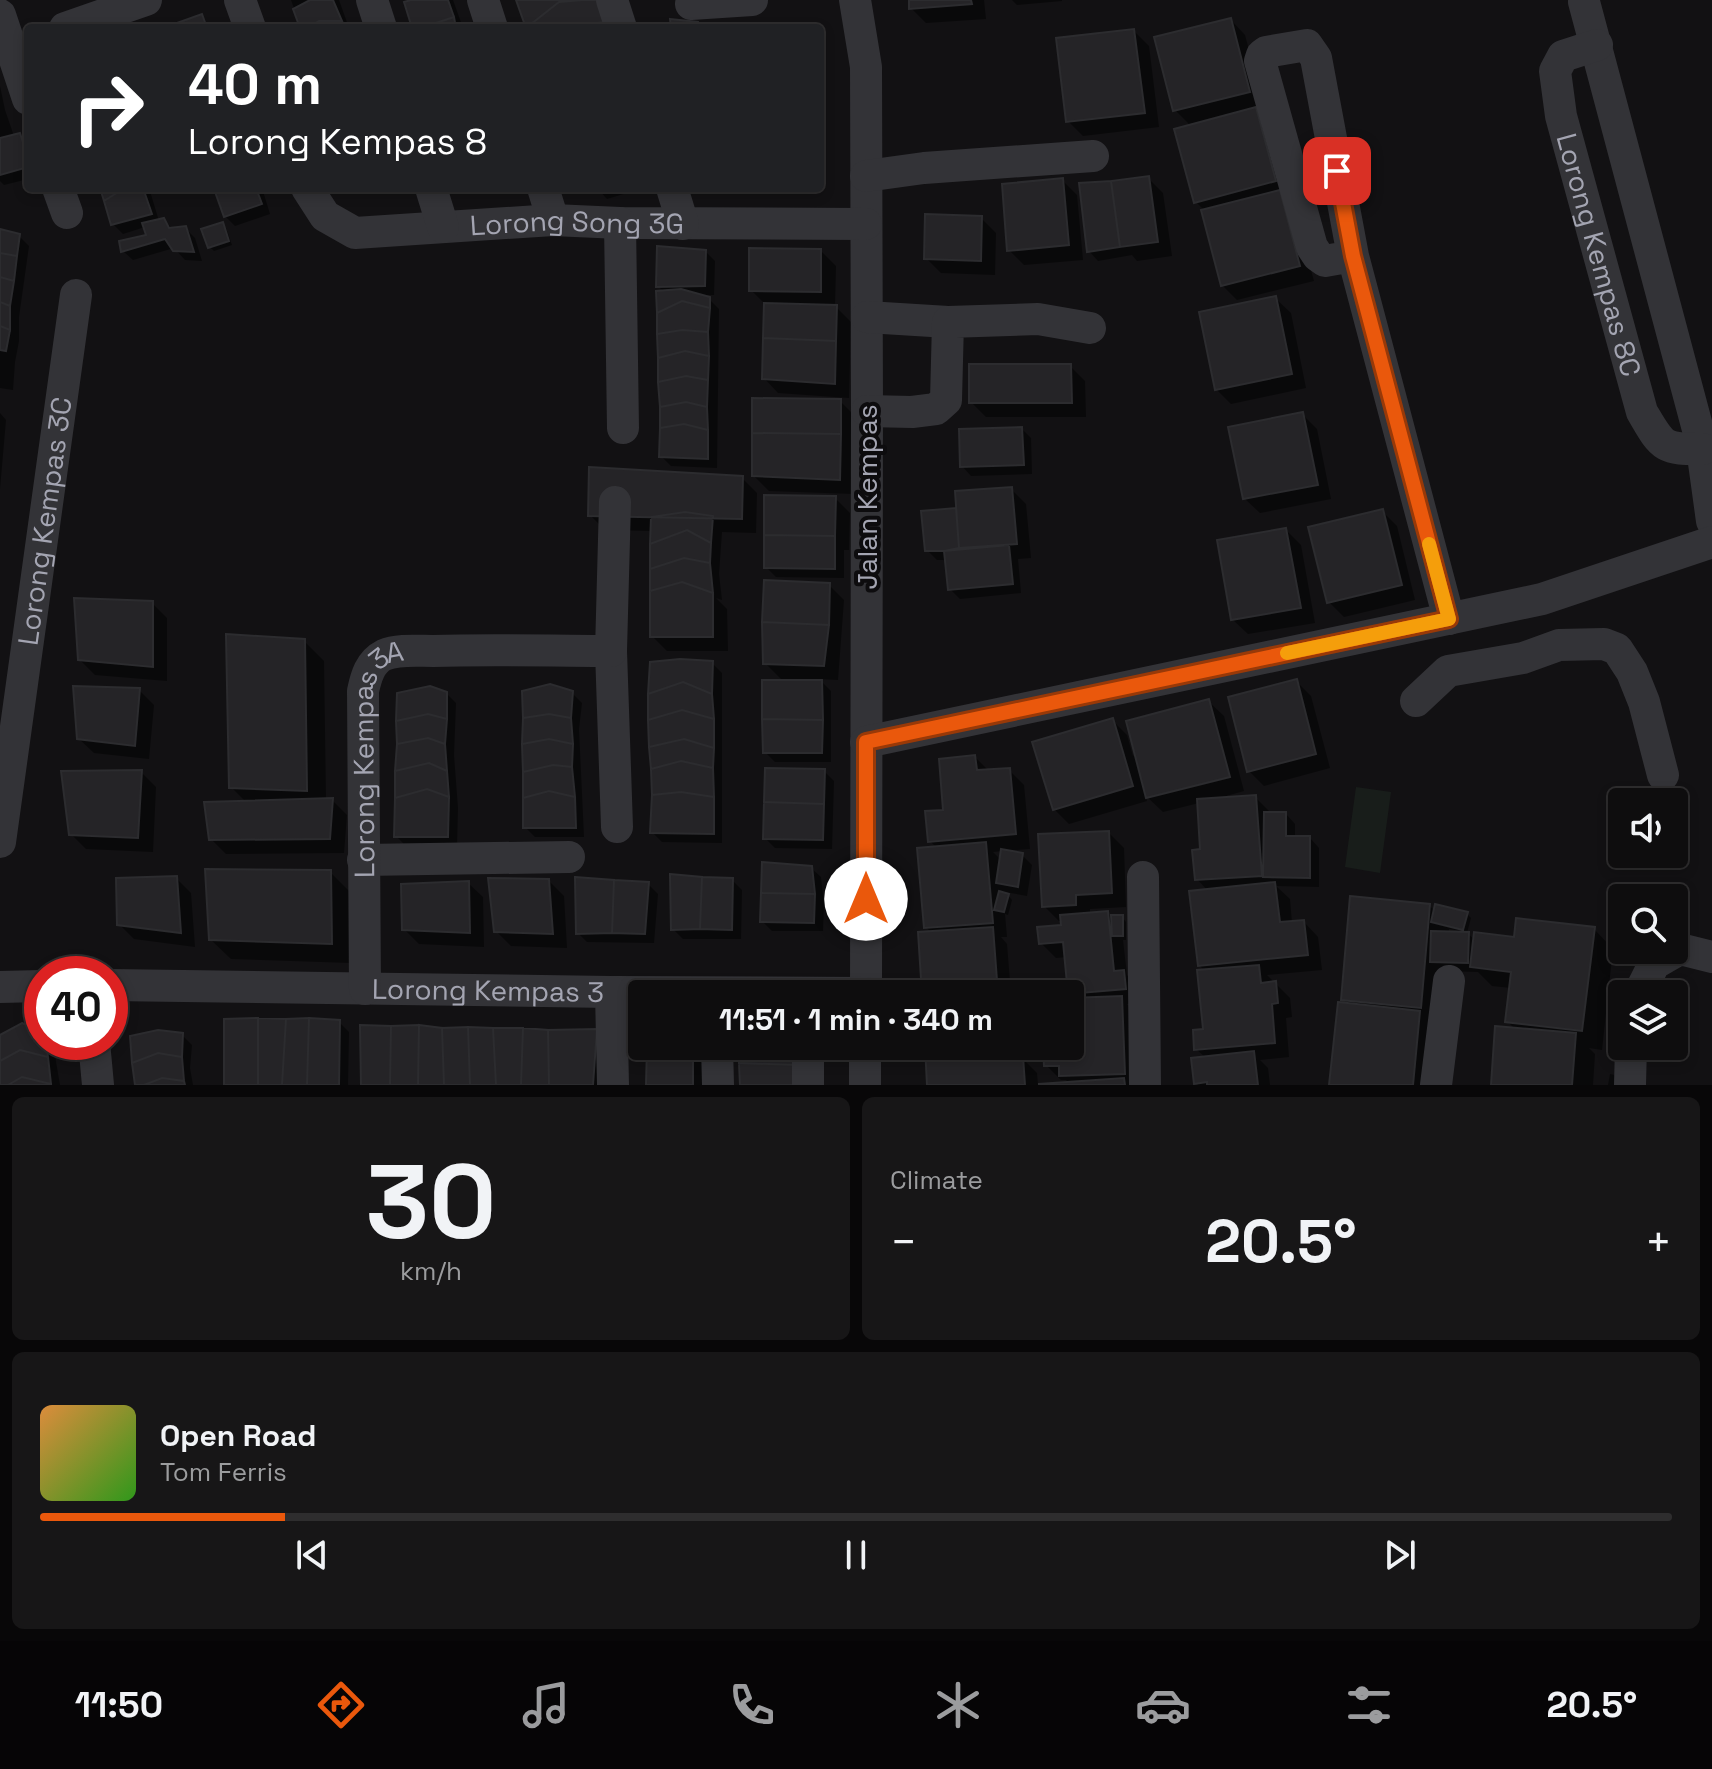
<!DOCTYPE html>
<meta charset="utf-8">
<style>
body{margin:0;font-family:"Space Grotesk",sans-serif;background:#171617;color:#f1f3f6;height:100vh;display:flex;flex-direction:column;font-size:30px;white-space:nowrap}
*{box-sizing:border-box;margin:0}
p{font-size:26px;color:#9b9c9e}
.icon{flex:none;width:44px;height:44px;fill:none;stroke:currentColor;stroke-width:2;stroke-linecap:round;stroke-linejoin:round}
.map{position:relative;height:1085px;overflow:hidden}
.panel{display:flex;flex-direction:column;gap:12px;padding:12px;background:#080708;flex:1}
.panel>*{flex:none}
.top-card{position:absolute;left:24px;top:24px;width:800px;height:168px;border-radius:8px;box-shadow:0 4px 12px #0003,0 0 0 2px #2e2d2e;background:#202124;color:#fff;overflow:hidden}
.tools{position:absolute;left:1608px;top:788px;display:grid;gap:16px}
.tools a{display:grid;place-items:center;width:80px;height:80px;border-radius:8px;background:#0e0d0e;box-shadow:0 4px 12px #0003,0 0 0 2px #2e2d2e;font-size:40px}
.speed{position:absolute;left:24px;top:956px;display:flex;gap:16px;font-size:40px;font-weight:700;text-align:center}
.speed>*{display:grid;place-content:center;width:104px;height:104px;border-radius:50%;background:#0e0d0e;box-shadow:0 4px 12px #0003,0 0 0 2px #2e2d2e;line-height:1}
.speed .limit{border:12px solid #d22;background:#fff;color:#111}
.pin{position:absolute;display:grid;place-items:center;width:68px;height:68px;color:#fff;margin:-34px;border-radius:16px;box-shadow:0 4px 12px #0006}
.me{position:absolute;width:88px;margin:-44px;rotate:0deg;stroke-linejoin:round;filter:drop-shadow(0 0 6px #0008)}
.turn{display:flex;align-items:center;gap:28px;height:168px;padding:0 32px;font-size:36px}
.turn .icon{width:104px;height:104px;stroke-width:2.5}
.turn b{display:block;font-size:56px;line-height:68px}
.big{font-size:60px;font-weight:700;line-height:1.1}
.panel .widget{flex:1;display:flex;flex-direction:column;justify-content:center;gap:12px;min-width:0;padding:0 28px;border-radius:12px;background:#171617}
.panel .dial{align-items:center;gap:0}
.dial b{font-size:104px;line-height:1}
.song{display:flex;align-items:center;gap:24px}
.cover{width:96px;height:96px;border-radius:12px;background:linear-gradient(135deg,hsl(30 70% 55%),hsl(110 70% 35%))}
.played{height:8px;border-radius:4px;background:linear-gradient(90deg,#ea580c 15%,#2e2d2e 15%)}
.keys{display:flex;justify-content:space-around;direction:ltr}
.heat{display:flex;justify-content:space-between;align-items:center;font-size:44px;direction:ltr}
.panel .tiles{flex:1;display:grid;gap:12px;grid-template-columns:1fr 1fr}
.widget:last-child{grid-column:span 2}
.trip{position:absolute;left:628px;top:980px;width:456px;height:80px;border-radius:8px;background:#0e0d0e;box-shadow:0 4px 12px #0003,0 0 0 2px #2e2d2e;font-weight:700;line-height:80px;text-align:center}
.menu{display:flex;height:128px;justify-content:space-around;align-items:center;background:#060506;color:#9b9c9e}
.menu .icon{width:56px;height:56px}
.menu .on{color:#ea580c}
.menu b{font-size:36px;color:#f1f3f6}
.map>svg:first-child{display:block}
.grass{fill:#181d1a}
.shadow{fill:#0007;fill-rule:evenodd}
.building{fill:#252427;stroke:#2c2c2f;stroke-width:2}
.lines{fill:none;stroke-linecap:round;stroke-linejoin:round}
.minor{stroke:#333337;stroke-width:32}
.route-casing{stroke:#983908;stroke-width:20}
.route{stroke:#ea580c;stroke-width:14}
.slow{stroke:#f59e0b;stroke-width:14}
.labels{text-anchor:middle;stroke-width:8;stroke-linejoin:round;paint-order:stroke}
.street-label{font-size:28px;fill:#a4a5b2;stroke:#0d0c0e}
</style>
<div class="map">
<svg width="1712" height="1085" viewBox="0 0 1712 1085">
<rect width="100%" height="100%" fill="#121113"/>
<path class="grass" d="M1356 787 1391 792 1380 873 1345 867Z"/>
<path class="shadow" d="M291 0H339L349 28H301Z
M411 0H453L463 28H414Z
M518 0 626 28H528Z
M911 0H984L986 19 926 23 911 8Z
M1012 0H1062V1L1017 5Z
M1231 20 1245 35 1264 106 1254 109 1270 124 1314 281 1237 300 1222 285 1204 210 1196 202 1191 126 1175 110Z
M1134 31 1149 46 1159 127 1083 136 1068 121Z
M0 86 5 110 14 136 20 135 28 143V179L4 185 0 181Z
M1148 178 1163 193 1172 256 1137 261 1132 255 1098 261 1089 251Z
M1063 181 1077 195 1083 260 1024 265 1009 250Z
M101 188H149L159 221 163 220 173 229 185 228 195 238 202 261 185 260 174 248 133 260 123 251 148 236 145 227 123 234 113 224Z
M216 188H262L270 214 235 226 225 216Z
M597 188H629L630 192 607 199Z
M981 218 996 233 995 275 941 273 926 258Z
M222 224 226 228 232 245 214 251 210 247Z
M0 231 19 236 29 246 19 317V341L15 362 13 390 0 388Z
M821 251 836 266 835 306 851 322 849 398 778 393 764 378 766 305 751 290Z
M706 252 715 261 714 295H699L709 299 719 309 717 468 671 466 661 456 664 292 658 286Z
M1276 299 1291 313 1306 388 1231 404 1216 389Z
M1070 366 1085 381 1086 417H986L971 402Z
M840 401 855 416 854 494 769 491 754 476Z
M0 413 6 420 0 489Z
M1302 414 1317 429 1331 499 1260 513 1245 499Z
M1022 429 1031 438 1032 474 971 476 962 466Z
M742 478 757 493 756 533 722 532 719 574 722 600 716 598 727 609 728 651H667L652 636 653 531 605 530 590 515Z
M1011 489 1026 504 1031 558 1018 559 1021 593 960 599 950 589 947 560H937L927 550 955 510 959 514Z
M835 498 850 513 849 550H844V578L776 577 766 567Z
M1382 511 1397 526 1415 600 1344 617 1329 602Z
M1286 530 1301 545 1315 623 1248 634 1233 620Z
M829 585 844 600 838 680 819 679 831 691V762H775L765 752 784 682 765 663Z
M152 603 167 618V681L95 675 80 660Z
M304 641 324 661 326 800H332L347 815 344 853 226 854 211 839 247 803 231 787Z
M712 663 722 673V843L662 842 652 832Z
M1296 681 1311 696 1330 768 1264 786 1249 771Z
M139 690 154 705 149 759 94 753 78 738Z
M446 693 456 703 454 755 458 808 457 846 405 845 396 836Z
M572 693 582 703 579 729 584 837H535L525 827Z
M1209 702 1224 716 1244 791 1219 798 1255 797 1270 812 1286 814 1295 824V838H1310L1319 848V887L1276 886 1290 899 1292 923 1304 922 1318 937 1322 970 1267 975 1290 998 1292 1017 1286 1018 1289 1057 1260 1060 1268 1068 1270 1085H1198L1196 1083 1206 1058 1196 1049 1205 1031 1206 972 1200 966 1208 891 1197 879 1202 851 1199 803 1163 812 1145 795 1147 801 1069 824 1054 809 1112 720 1127 735 1133 756Z
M975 757 989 771 1009 770 1024 785 1030 849 1005 851 1022 855 1032 865 1027 896 1005 892 1012 900 1008 915 1005 914 1007 937H1001L1007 944 1011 994H924L932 933 926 927 937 848 930 841ZM1003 851 1001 860 993 852Z
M824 771 834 781 832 849 775 848 765 838Z
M141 772 156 787 153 852 86 849 71 834Z
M1109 833 1124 848 1126 907 1090 909V915L1107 913 1112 917H1122L1126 922V940H1123L1127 975 1138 987 1140 1003 1127 1004 1136 1013 1139 1085H1058L1070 1084 1066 1080H1061L1046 1065 1045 1046H1070V1000H1077L1070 993 1067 957 1056 958 1041 943 1063 926 1062 921H1059L1044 906Z
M811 868 821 877 824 905 823 931H772L762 921Z
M330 872 350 892 351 963 231 959 211 940Z
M176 878 191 893 195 947 134 939 119 924Z
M732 880 742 890 741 939H683L673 929Z
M549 881 564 896 567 948 511 946 496 931Z
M468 883 483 897 484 947 419 944 404 929Z
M648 884 658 894 654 943 587 942 578 933Z
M1430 906 1435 912 1467 914 1471 918 1467 933 1475 940 1516 939 1594 929 1613 949 1602 1050 1589 1048 1595 1054 1593 1085H1493L1516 1030 1507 1021 1511 988 1492 986 1478 972 1445 971 1434 1085H1331L1349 1005 1343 1000ZM1449 929 1461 931V933H1449Z
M339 1022 349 1032 348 1085H226Z
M596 1031 609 1085H363Z
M42 1034V1042H51L53 1044 60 1085H0V1037Z
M182 1035 192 1045 190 1068 193 1085H137Z
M649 1046H707V1085H648Z
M927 1046H1025V1061L1037 1073 1038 1085H929Z
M1610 1074 1626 1077 1634 1085H1608Z"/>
<path class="building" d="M310 0H333L342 21H319L307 28H300L293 9Z
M411 0H448L454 17 421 28H412L404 2Z
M516 0H583L559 2 526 28Z
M583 0H612L619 20 561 28H526L559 2Z
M909 0H971L972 4 909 9Z
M202 14 207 28H163Z
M454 17 456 28H421Z
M1231 18 1250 92 1173 111 1154 37Z
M670 19 698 22 699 28H671Z
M319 21H342L344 28H307Z
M1134 29 1145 113 1066 122 1056 38Z
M1256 107 1276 181 1194 203 1174 129Z
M20 133 28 159V167L0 175V138Z
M1149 176 1158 242 1120 247 1111 181Z
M1063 178 1069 245 1007 251 1002 184Z
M1111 181 1120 247 1087 252 1079 183Z
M100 188H136L123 189 104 201Z
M143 188 152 214 111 225 104 201 123 189Z
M256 188 262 204 224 217 214 189Z
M1280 190 1300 266 1221 286 1201 210Z
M925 214 982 216 981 261 924 259Z
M164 218 169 228 186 226 194 252 173 251 165 239 121 252 119 241 146 235 142 223Z
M223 222 229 241 208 248 201 229Z
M0 229 20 234 17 256 0 253Z
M657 246 706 250 705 286 656 287Z
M749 248 821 249V292L749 291Z
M0 253 17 256 14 281 0 277Z
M0 277 14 281 10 306 0 302Z
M681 289 710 297V308L682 301 657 313 656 291Z
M1276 296 1292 374 1215 390 1199 312Z
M682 301 710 308 708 332 682 330 657 334V313Z
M0 302 10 306V330L0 326Z
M764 303 837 305 836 341 763 338Z
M0 326 10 330 6 351 0 350Z
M682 330 708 332 709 356 685 351 658 358 657 334Z
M763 338 836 341 835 384 762 379Z
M685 351 709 356 708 380 686 376 658 382V358Z
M969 364H1071L1072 403H969Z
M686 376 708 380 707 407 686 402 660 407 658 382Z
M752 398 841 399V434L752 433Z
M686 402 707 407 708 430 684 424 660 428V407Z
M1303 412 1318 485 1243 499 1228 427Z
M684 424 708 430V459L659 457 660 428Z
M1022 427 1024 465 960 467 959 429Z
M752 433 841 434 840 480 752 476Z
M589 467 743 476 742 519 588 516Z
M1012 487 1017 544 959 548 955 491Z
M764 495 836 496 835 536 764 535Z
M956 508 959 548 944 551H925L921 511Z
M1383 509 1402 585 1327 603 1308 527Z
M685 512 713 516 711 543 687 530 650 544 651 517Z
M1286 528 1301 608 1231 620 1217 540Z
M687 530 711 543 710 563 684 558 650 569V544Z
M764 535 835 536V569L764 568Z
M1009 545 1013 584 948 590 944 551Z
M684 558 710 563 713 593 682 582 650 591V569Z
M764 580 830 583 829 625 762 622Z
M682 582 713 593V637H650V591Z
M74 598 153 601V667L78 660Z
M762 622 829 625 824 666 763 664Z
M226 634 305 639 307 791 229 788Z
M680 659 713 661 712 694 683 682 648 694 650 662Z
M1297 679 1316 754 1247 772 1228 697Z
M762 680H822L823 720 762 719Z
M683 682 712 694 714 719 682 710 648 720V694Z
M550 684 573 691 571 718 549 714 523 718 522 691Z
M73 686 140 688 135 746 77 739Z
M430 686 447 692V719L428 714 396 721 397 693Z
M1209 699 1230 777 1146 798 1126 721Z
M682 710 714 719V748L684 739 649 747 648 720Z
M428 714 447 719 445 744 428 738 397 744 396 721Z
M549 714 571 718 573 744 549 739 522 744 523 718Z
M1113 718 1133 786 1053 810 1032 742Z
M762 719 823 720 822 753H763Z
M428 738 445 744 447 771 429 763 395 771 397 744Z
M549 739 573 744 572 767 553 765 523 772 522 744Z
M684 739 714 748 713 768 681 761 651 769 649 747Z
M975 755 977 770 1010 768 1016 834 928 842 925 811 943 810 939 759Z
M681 761 713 768 714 797 681 792 652 795 651 769Z
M429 763 447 771 449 797 427 789 395 798V771Z
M553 765 572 767 575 797 549 791 523 798V772Z
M765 768 825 769 824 804 764 802Z
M142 770 138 838 69 835 61 771Z
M427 789 449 797 448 837H394L395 798Z
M549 791 575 797 576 828H523V798Z
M681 792 714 797V834L650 833 652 795Z
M1256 795 1262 876 1195 880 1192 850 1200 849 1197 799Z
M333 798 330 839 209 840 204 802Z
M764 802 824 804 823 840 763 839Z
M1264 812H1286V836H1310V878L1263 877Z
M1109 831 1112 893 1076 895V905L1042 907 1038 834Z
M986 842 993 923 924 928 917 848Z
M1001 849 1023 853 1018 887 996 883Z
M762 862 812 866 815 894 761 893Z
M205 869 331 870 332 944 209 940Z
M670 874 702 877 700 929 671 930Z
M177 876 181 933 117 925 116 878Z
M575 877 614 880 612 933 576 934Z
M702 877 733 878 732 930 700 929Z
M488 878 549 879 553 934 494 932Z
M614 880 649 882 645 934 612 933Z
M469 881 470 933 402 930 401 884Z
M1275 882 1280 922 1304 920 1308 955 1198 966 1189 891Z
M999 891 1009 894 1004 912 994 910Z
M761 893 815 894 814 923 760 922Z
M1350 896 1430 904 1421 1008 1341 1000Z
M1435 904 1468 912 1463 930 1431 922Z
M1108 911 1114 971 1124 970 1126 989 1068 994 1063 942 1039 944 1037 927 1061 925 1060 915Z
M1111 915H1123V936H1112Z
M1516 918 1595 927 1582 1031 1505 1022 1511 972 1470 967 1474 932 1514 937Z
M993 927 998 994H922L918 932Z
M1431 931 1469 932 1468 963 1430 962Z
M1259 965 1261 983 1276 981 1278 1003 1272 1004 1275 1043 1194 1050 1193 1030 1203 1029 1197 970Z
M1122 996 1125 1074 1059 1076V1066H1044L1043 1046H1070V998Z
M1338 1002 1420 1011 1413 1085H1329Z
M258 1018V1085H224V1019Z
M258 1018 286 1019 282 1085H258Z
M309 1018 307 1085H282L286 1019Z
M309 1018 340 1020 339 1085H307Z
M22 1023 42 1032V1042H46L48 1057 20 1050 0 1061V1035Z
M360 1025 391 1026 390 1085H361Z
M419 1025 418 1085H390L391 1026Z
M419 1025 442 1028 444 1085H418Z
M1495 1026 1576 1033 1572 1085H1491Z
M468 1027 470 1085H444L442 1028Z
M468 1027 493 1028 496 1085H470Z
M493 1028H523L521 1085H496Z
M523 1028 548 1030 549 1085H521Z
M597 1029 593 1085H549L548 1030Z
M158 1030 183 1033 182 1057 158 1053 132 1063 130 1036Z
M647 1046H693V1085H646Z
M740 1046H797L796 1065 739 1063Z
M925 1046H1011L1012 1056H1023L1025 1085H927Z
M20 1050 48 1057 51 1084 22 1077 8 1085H0V1061Z
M1254 1051 1258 1085H1207V1082L1194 1084 1191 1058Z
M158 1053 182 1057 184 1081 162 1078 144 1085H135L132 1063Z
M739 1063 796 1065 798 1085H740Z
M22 1077 51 1084V1085H8Z
M162 1078 184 1081 185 1085H144Z
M1124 1078 1125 1085H1039V1084Z"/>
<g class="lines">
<g class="minor">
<path d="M240 0 250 28"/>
<path d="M372 0 381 28"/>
<path d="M483 0 492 28"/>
<path d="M612 0 621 28"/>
<path d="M855 0 866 67 867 411 866 994"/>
<path d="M1584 2 1701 441 1712 521"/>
<path d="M691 4 752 0"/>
<path d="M0 15 28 99"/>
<path d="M65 28 146 0"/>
<path id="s1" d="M1597 45 1563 56 1555 71 1561 116 1642 412C1662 446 1662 450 1703 449"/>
<path d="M866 176 924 168 1093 156"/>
<path d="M58 188 67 213"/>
<path id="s2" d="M307 188 325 216 355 233 553 220 620 223 866 224"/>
<path d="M431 188 443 227"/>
<path d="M543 188 553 220"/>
<path d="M672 188 683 224"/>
<path d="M620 223 623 428"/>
<path d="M1353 256 1325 261 1318 256 1312 247 1260 61 1262 55 1266 52 1307 45 1316 58 1353 256 1449 619"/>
<path d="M867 317 948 322"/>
<path d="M867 411 912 412 936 409 946 400 948 322 1038 319 1090 328"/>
<path d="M611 651 617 827"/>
<path d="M1416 701 1448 671 1523 658 1559 645 1604 644 1617 649 1632 672 1644 702 1663 775"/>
<path d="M866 742 1542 599 1712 542"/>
<path id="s3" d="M0 842 76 295"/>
<path d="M363 860 569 857"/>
<path d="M1143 877 1145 1085"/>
<path id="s4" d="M110 985 611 992 866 993"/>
<path d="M0 987 42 986"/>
<path id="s5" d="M365 989 363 691C366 677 370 662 384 655 398 649 417 651 433 651 492 649 552 651 611 651L615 502"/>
<path d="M611 992 613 1085"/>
<path d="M1639 994 1654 964 1680 949 1712 957"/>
<path d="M94 1042 98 1085"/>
<path d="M717 1046 718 1085"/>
<path d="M808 1046V1085"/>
<path d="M865 1085V1046"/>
<path d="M1436 1085 1449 981"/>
<path d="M1630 1085 1631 1046"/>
</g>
</g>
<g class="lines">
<defs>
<path id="route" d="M866 899V742L1449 619 1353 256 1337 171"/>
</defs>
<use href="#route" class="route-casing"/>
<use href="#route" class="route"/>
<path class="slow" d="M1287 653 1449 619 1429 544"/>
</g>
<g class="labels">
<g class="street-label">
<text dy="10" stroke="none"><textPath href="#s2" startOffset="290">Lorong Song 3G</textPath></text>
<text dy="10" stroke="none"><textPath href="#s1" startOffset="242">Lorong Kempas 8C</textPath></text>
<text transform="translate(867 497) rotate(-90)" y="10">Jalan Kempas</text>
<text dy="10" stroke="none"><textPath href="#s3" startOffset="324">Lorong Kempas 3C</textPath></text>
<text dy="10" stroke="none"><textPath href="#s5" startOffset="236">Lorong Kempas 3A</textPath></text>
<text dy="10" stroke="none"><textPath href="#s4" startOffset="378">Lorong Kempas 3</textPath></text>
</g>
</g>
</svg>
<div class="tools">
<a><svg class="icon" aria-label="sound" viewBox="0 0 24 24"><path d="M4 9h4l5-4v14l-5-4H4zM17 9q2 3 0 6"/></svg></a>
<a><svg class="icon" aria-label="search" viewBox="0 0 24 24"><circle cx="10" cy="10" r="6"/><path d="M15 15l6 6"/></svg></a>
<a><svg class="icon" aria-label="layers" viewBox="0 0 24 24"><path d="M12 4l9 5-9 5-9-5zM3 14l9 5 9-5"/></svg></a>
</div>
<div class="speed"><div class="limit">40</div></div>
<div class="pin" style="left:1337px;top:171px;background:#d93025"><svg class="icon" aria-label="arrive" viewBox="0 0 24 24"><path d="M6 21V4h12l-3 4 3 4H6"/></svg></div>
<svg class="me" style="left:866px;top:899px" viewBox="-20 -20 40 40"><circle r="19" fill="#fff"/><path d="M0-13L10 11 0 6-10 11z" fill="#ea580c"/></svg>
<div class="trip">11:51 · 1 min · 340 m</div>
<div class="top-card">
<div class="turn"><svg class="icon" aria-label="right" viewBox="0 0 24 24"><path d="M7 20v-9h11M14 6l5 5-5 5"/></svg><div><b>40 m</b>Lorong Kempas 8</div></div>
</div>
</div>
<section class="panel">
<div class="tiles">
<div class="widget dial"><b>30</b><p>km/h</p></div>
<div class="widget"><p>Climate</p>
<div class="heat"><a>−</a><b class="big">20.5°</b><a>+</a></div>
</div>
<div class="widget">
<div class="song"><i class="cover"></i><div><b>Open Road</b><p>Tom Ferris</p></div></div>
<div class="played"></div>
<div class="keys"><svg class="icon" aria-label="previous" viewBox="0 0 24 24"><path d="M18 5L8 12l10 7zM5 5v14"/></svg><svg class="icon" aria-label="pause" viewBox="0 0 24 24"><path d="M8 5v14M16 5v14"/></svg><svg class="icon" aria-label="next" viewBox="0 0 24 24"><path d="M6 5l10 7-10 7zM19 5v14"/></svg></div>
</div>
</div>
</section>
<nav class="menu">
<b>11:50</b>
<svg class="icon on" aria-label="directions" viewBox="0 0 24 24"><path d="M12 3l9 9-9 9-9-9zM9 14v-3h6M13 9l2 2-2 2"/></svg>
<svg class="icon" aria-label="music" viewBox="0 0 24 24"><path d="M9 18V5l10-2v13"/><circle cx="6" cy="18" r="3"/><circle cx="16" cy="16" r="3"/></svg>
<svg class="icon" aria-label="phone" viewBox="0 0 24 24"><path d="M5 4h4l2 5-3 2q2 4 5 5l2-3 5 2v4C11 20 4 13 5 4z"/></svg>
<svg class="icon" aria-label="climate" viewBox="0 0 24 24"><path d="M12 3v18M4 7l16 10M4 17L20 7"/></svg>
<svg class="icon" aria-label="car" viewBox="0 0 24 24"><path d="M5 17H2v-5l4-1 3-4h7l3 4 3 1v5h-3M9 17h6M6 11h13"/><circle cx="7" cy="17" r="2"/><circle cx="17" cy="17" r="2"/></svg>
<svg class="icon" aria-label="filters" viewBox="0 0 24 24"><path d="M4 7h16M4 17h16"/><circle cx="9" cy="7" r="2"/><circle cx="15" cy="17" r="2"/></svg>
<b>20.5°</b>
</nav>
